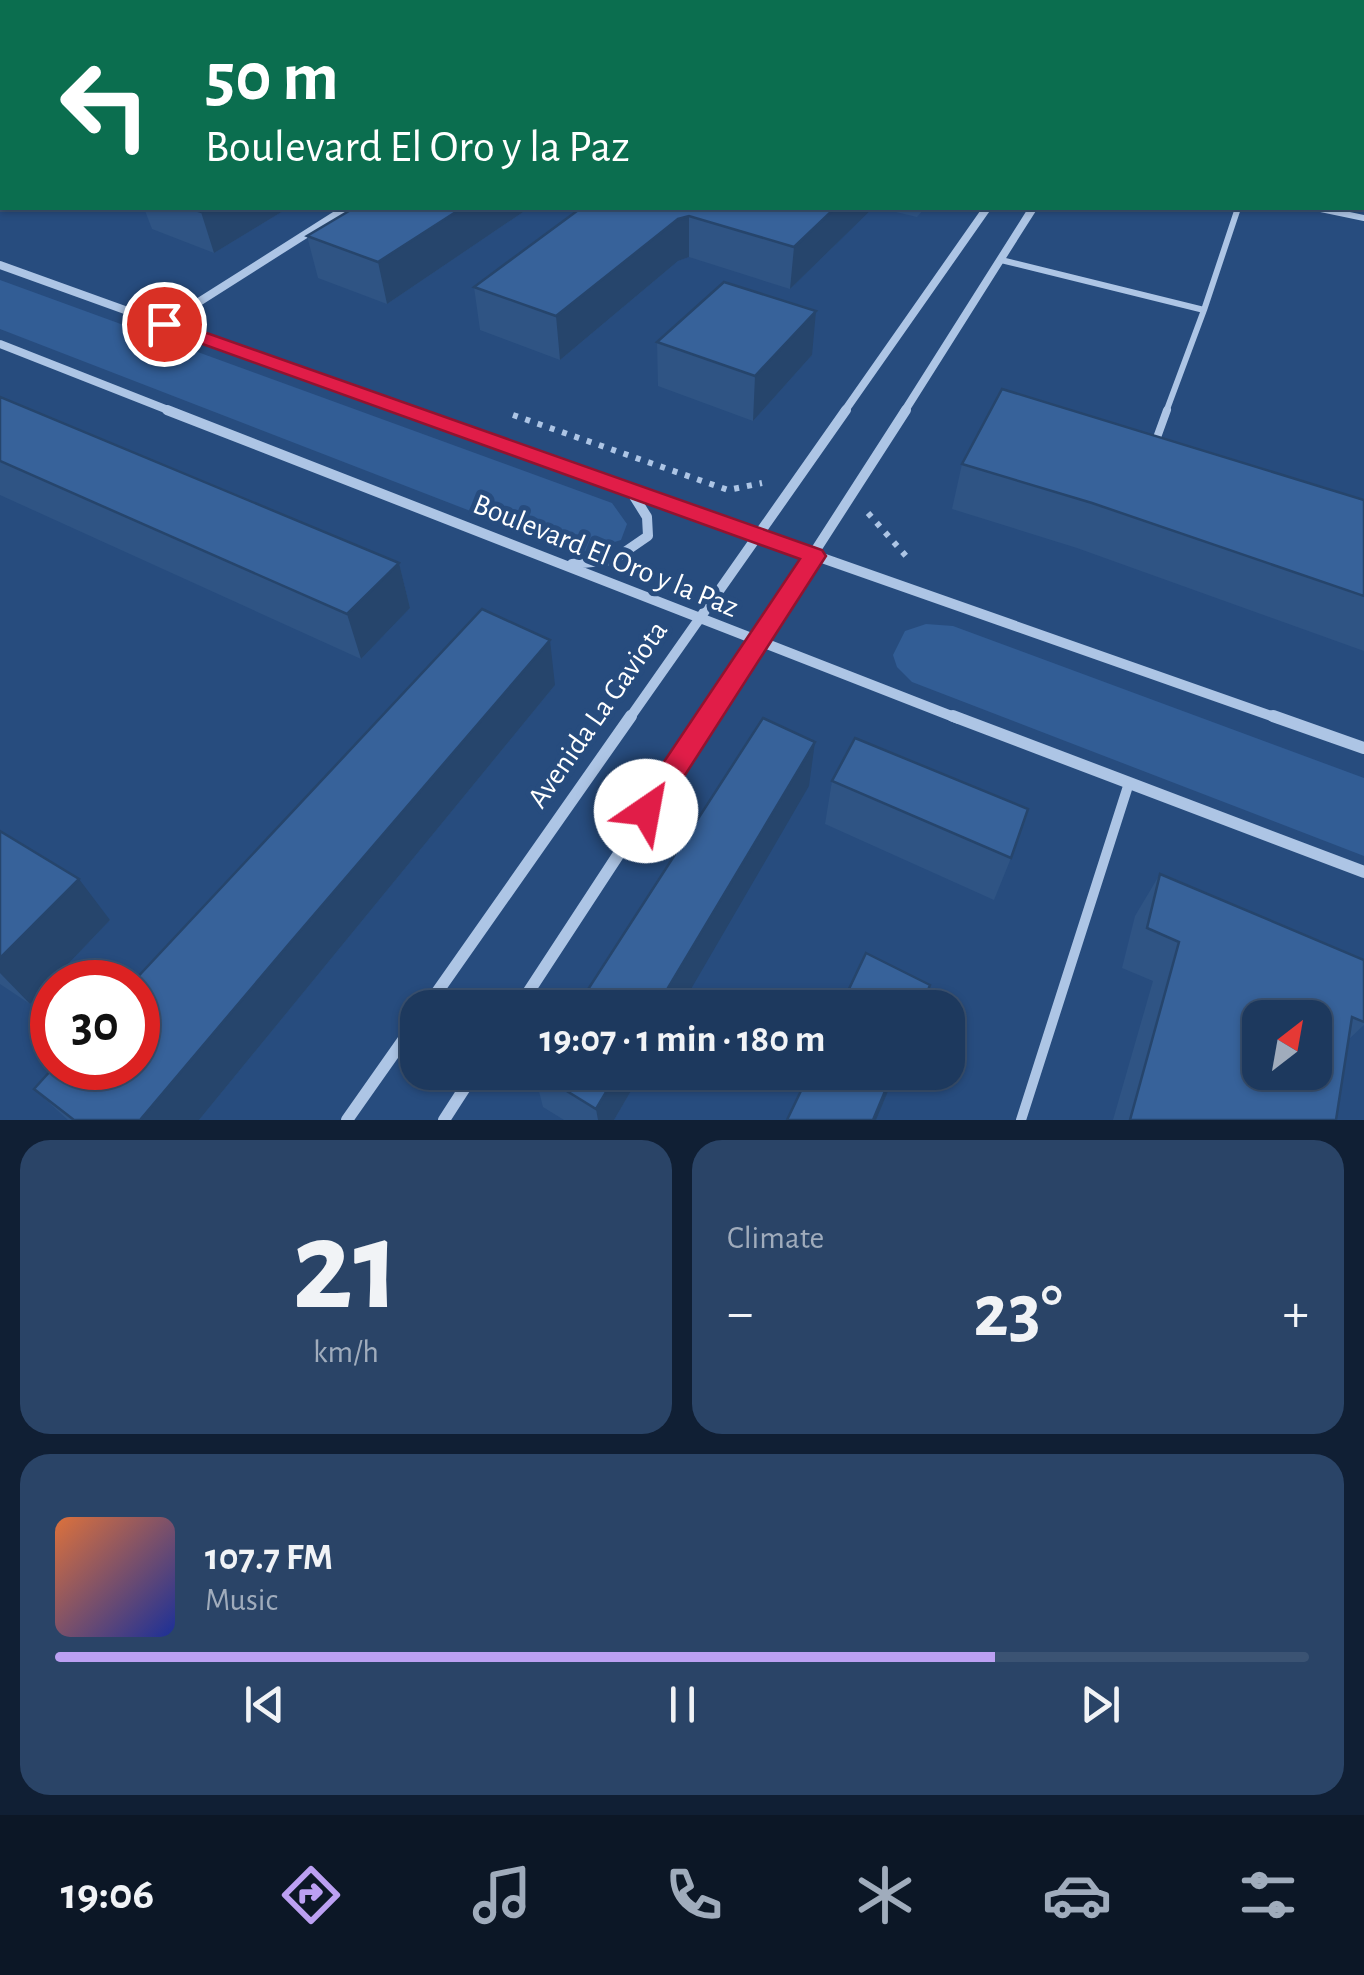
<!DOCTYPE html>
<meta charset="utf-8">
<style>
body{margin:0;font-family:"Alegreya Sans",sans-serif;background:#2a4467;color:#f1f3f6;height:100vh;display:flex;flex-direction:column;font-size:38px;white-space:nowrap}
*{box-sizing:border-box;margin:0}
p{font-size:32px;color:#a0acbc}
.icon{flex:none;width:55px;height:55px;fill:none;stroke:currentColor;stroke-width:2;stroke-linecap:round;stroke-linejoin:round}
.map{position:relative;height:1120px;overflow:hidden}
.drawer{display:flex;flex-direction:column;gap:20px;padding:20px;background:#101f34;flex:1}
.drawer>*{flex:none}
.banner{position:absolute;left:0px;top:0px;width:1365px;height:210px;box-shadow:0 2px 8px #0004,0 0 0 2px #3b5373;background:#0b6e4f;color:#fff;overflow:hidden}
.needle{width:65px;rotate:31deg}
.fabs{position:absolute;left:1242px;top:1000px;display:grid;gap:20px}
.fabs a{display:grid;place-items:center;width:90px;height:90px;border-radius:20px;background:#1d395e;box-shadow:0 2px 8px #0004,0 0 0 2px #3b5373;font-size:50px}
.speed{position:absolute;left:30px;top:960px;display:flex;gap:20px;font-size:50px;font-weight:700;text-align:center}
.speed>*{display:grid;place-content:center;width:130px;height:130px;border-radius:50%;background:#1d395e;box-shadow:0 2px 8px #0004,0 0 0 2px #3b5373;line-height:1}
.speed .limit{border:15px solid #d22;background:#fff;color:#111}
.pin{position:absolute;display:grid;place-items:center;width:85px;height:85px;color:#fff;margin:-42px;border:5px solid #fff;border-radius:50%;box-shadow:0 2px 10px #0007}
.me{position:absolute;width:110px;margin:-55px;rotate:33deg;stroke-linejoin:round;filter:drop-shadow(0 0 8px #0008)}
.turn{display:flex;align-items:center;gap:35px;height:210px;padding:0 40px;font-size:45px}
.turn .icon{width:130px;height:130px;stroke-width:2.5}
.turn b{display:block;font-size:70px;line-height:85px}
.big{font-size:75px;font-weight:600;line-height:1.1}
.drawer .card{flex:1;display:flex;flex-direction:column;justify-content:center;gap:15px;min-width:0;padding:0 35px;border-radius:30px;background:#2a4467}
.drawer .dial{align-items:center;gap:0}
.dial b{font-size:130px;line-height:1}
.song{display:flex;align-items:center;gap:30px}
.cover{width:120px;height:120px;border-radius:15px;background:linear-gradient(135deg,hsl(20 70% 55%),hsl(230 70% 35%))}
.played{height:10px;border-radius:5px;background:linear-gradient(90deg,#bca0f2 75%,#3b5373 75%)}
.keys{display:flex;justify-content:space-around;direction:ltr}
.heat{display:flex;justify-content:space-between;align-items:center;font-size:55px;direction:ltr}
.drawer .tiles{flex:1;display:grid;gap:20px;grid-template-columns:1fr 1fr}
.card:last-child{grid-column:span 2}
.trip{position:absolute;left:400px;top:990px;width:565px;height:100px;border-radius:30px;background:#1d395e;box-shadow:0 2px 8px #0004,0 0 0 2px #3b5373;font-weight:600;line-height:100px;text-align:center}
.tab-bar{display:flex;height:160px;justify-content:space-around;align-items:center;background:#0c1726;color:#a0acbc}
.tab-bar .icon{width:70px;height:70px}
.tab-bar .active{color:#bca0f2}
.tab-bar b{font-size:45px;color:#f1f3f6}
.map>svg:first-child{display:block}
.green{fill:#325d95}
.lines{fill:none;stroke-linecap:round;stroke-linejoin:round}
.path{stroke:#adc5e5;stroke-width:6;stroke-dasharray:5 8;stroke-linecap:butt}
.service-far2{stroke:#adc5e5;stroke-width:6}
.service-far1{stroke:#adc5e5;stroke-width:8}
.service{stroke:#adc5e5;stroke-width:10}
.minor-far2{stroke:#adc5e5;stroke-width:8}
.minor-far1{stroke:#adc5e5;stroke-width:10}
.minor{stroke:#adc5e5;stroke-width:12}
.wall{fill:#2f5484}
.shaded-wall{fill:#26456c}
.building{fill:#37629a;stroke:#26456c;stroke-width:2.5;fill-rule:evenodd}
.route{fill:#e11d48;stroke:#92132f;stroke-width:2.5}
.labels{text-anchor:middle;stroke-width:10;stroke-linejoin:round;paint-order:stroke}
.street-label{font-size:30px;fill:#fff;stroke:#274c7e}
</style>
<div class="map">
<svg width="1364" height="1120" viewBox="0 0 1364 1120">
<rect width="100%" height="100%" fill="#274c7e"/>
<path class="green" d="M0 280 612 503 627 524 621 540 579 553 0 329Z
M926 624 953 626 1364 778V856L912 682 897 667 893 655 905 631Z"/>
<g class="lines">
<path class="path" d="M513 415 728 490 762 483
M868 513 906 556"/>
<path class="service-far2" d="M1316 208 1364 218
M1001 260 1204 310 1166 412
M1204 310 1238 208"/>
<path class="service-far1" d="M1155 443 1167 410"/>
<path class="service" d="M1021 1120 1129 783"/>
<path class="minor-far2" d="M0 265 408 412
M164 324 347 208
M0 344 173 412
M844 412 987 208
M904 412 1033 208"/>
<path class="minor-far1" d="M167 410 959 719
M401 410 1280 719
M572 564 613 560 648 536 647 517 632 493
M629 719 846 410
M707 719 906 410"/>
<path class="minor" d="M953 716 1364 872
M1273 716 1364 748
M426 1008 631 716
M518 1008 709 716
M347 1120 418 1019
M444 1120 475 1072"/>
</g>
<path class="wall" d="M0 0H443L444 2H2V177L0 176Z
M144 208H288L214 253 152 229Z
M529 208 387 304 318 278 307 236Z
M581 208H873L790 289 689 257 678 261 560 360 480 330 474 287Z
M879 208H925L917 217Z
M657 342 812 355 753 421 658 386Z
M0 397 399 563 410 608 361 659 0 495Z
M962 464 1364 500V651L1077 548 952 509Z
M555 685 199 1120H68L34 1089Z
M832 781 1011 858 994 900 825 824Z
M0 831 110 920 30 1004 0 984Z
M1160 874 1364 960V1025L1348 1040 1336 1120H1113L1153 981 1122 968 1135 916Z
M534 1072H642L614 1120H564L543 1107Z"/>
<path class="shaded-wall" d="M930 0H952L950 2H928Z
M208 208H288L214 253 201 212Z
M462 208H529L387 304 378 262Z
M835 208H873L790 289 794 247Z
M689 216V257L678 261 560 360 556 316 678 219Z
M816 311 812 355 753 421 755 376Z
M399 563 410 608 361 659 347 614Z
M550 640 555 685 199 1120H140L288 945Z
M815 742 809 786 680 1008H656Z
M79 879 110 920 30 1004 0 973V958Z
M618 1072H642L614 1120H598L596 1109Z
M893 1072H896L876 1120H873Z"/>
<path class="building" d="M0 0H440L438 2H2V144H0Z
M570 0H930L928 2H569Z
M1278 0H1313L1312 2H1277Z
M189 208H208L201 212Z
M354 208H462L378 262 307 236Z
M581 208H835L794 247 689 216 678 219 556 316 474 287Z
M724 282 816 311 755 376 657 342Z
M1002 389 1364 500V596L1092 503 962 464Z
M0 397 399 563 347 614 0 461Z
M482 609 550 640 288 945 140 1120H74L34 1089 53 1068H138V982H133Z
M763 718 815 742 656 1008H576Z
M855 738 1028 809 1011 858 832 781Z
M0 831 79 879 0 958Z
M1160 874 1364 960V1022L1352 1017 1336 1120H1130L1179 942 1147 928ZM1260 1018H1315V1072H1260Z
M866 953 930 985 921 1008H840Z
M536 1072H618L596 1109Z
M810 1072H893L873 1120H787Z"/>
<path class="route" d="M158 320H170L822 550 826 556 656 820 646 823 637 820 633 811 637 802 800 559 158 328Z"/>
<g class="labels">
<g class="street-label">
<text transform="translate(606 555) rotate(22)" y="10">Boulevard El Oro y la Paz</text>
<text transform="translate(597 714) rotate(-55)" y="10">Avenida La Gaviota</text>
</g>
</g>
</svg>
<div class="fabs">
<a><svg class="needle" viewBox="-14 -14 28 28"><path d="M0-13l5 13h-10z" fill="#e53935"/><path d="M0 13l5-13h-10z" fill="#a0acbc"/></svg></a>
</div>
<div class="speed"><div class="limit">30</div></div>
<div class="pin" style="left:164px;top:324px;background:#d93025"><svg class="icon" aria-label="arrive" viewBox="0 0 24 24"><path d="M6 21V4h12l-3 4 3 4H6"/></svg></div>
<svg class="me" style="left:646px;top:811px" viewBox="-20 -20 40 40"><circle r="19" fill="#fff"/><path d="M0-13L10 11 0 6-10 11z" fill="#e11d48"/></svg>
<div class="trip">19:07 · 1 min · 180 m</div>
<div class="banner">
<div class="turn"><svg class="icon" aria-label="left" viewBox="0 0 24 24"><path d="M17 20v-9H6M10 6l-5 5 5 5"/></svg><div><b>50 m</b>Boulevard El Oro y la Paz</div></div>
</div>
</div>
<section class="drawer">
<div class="tiles">
<div class="card dial"><b>21</b><p>km/h</p></div>
<div class="card"><p>Climate</p>
<div class="heat"><a>−</a><b class="big">23°</b><a>+</a></div>
</div>
<div class="card">
<div class="song"><i class="cover"></i><div><b>107.7 FM</b><p>Music</p></div></div>
<div class="played"></div>
<div class="keys"><svg class="icon" aria-label="previous" viewBox="0 0 24 24"><path d="M18 5L8 12l10 7zM5 5v14"/></svg><svg class="icon" aria-label="pause" viewBox="0 0 24 24"><path d="M8 5v14M16 5v14"/></svg><svg class="icon" aria-label="next" viewBox="0 0 24 24"><path d="M6 5l10 7-10 7zM19 5v14"/></svg></div>
</div>
</div>
</section>
<nav class="tab-bar">
<b>19:06</b>
<svg class="icon active" aria-label="directions" viewBox="0 0 24 24"><path d="M12 3l9 9-9 9-9-9zM9 14v-3h6M13 9l2 2-2 2"/></svg>
<svg class="icon" aria-label="music" viewBox="0 0 24 24"><path d="M9 18V5l10-2v13"/><circle cx="6" cy="18" r="3"/><circle cx="16" cy="16" r="3"/></svg>
<svg class="icon" aria-label="phone" viewBox="0 0 24 24"><path d="M5 4h4l2 5-3 2q2 4 5 5l2-3 5 2v4C11 20 4 13 5 4z"/></svg>
<svg class="icon" aria-label="climate" viewBox="0 0 24 24"><path d="M12 3v18M4 7l16 10M4 17L20 7"/></svg>
<svg class="icon" aria-label="car" viewBox="0 0 24 24"><path d="M5 17H2v-5l4-1 3-4h7l3 4 3 1v5h-3M9 17h6M6 11h13"/><circle cx="7" cy="17" r="2"/><circle cx="17" cy="17" r="2"/></svg>
<svg class="icon" aria-label="filters" viewBox="0 0 24 24"><path d="M4 7h16M4 17h16"/><circle cx="9" cy="7" r="2"/><circle cx="15" cy="17" r="2"/></svg>
</nav>
